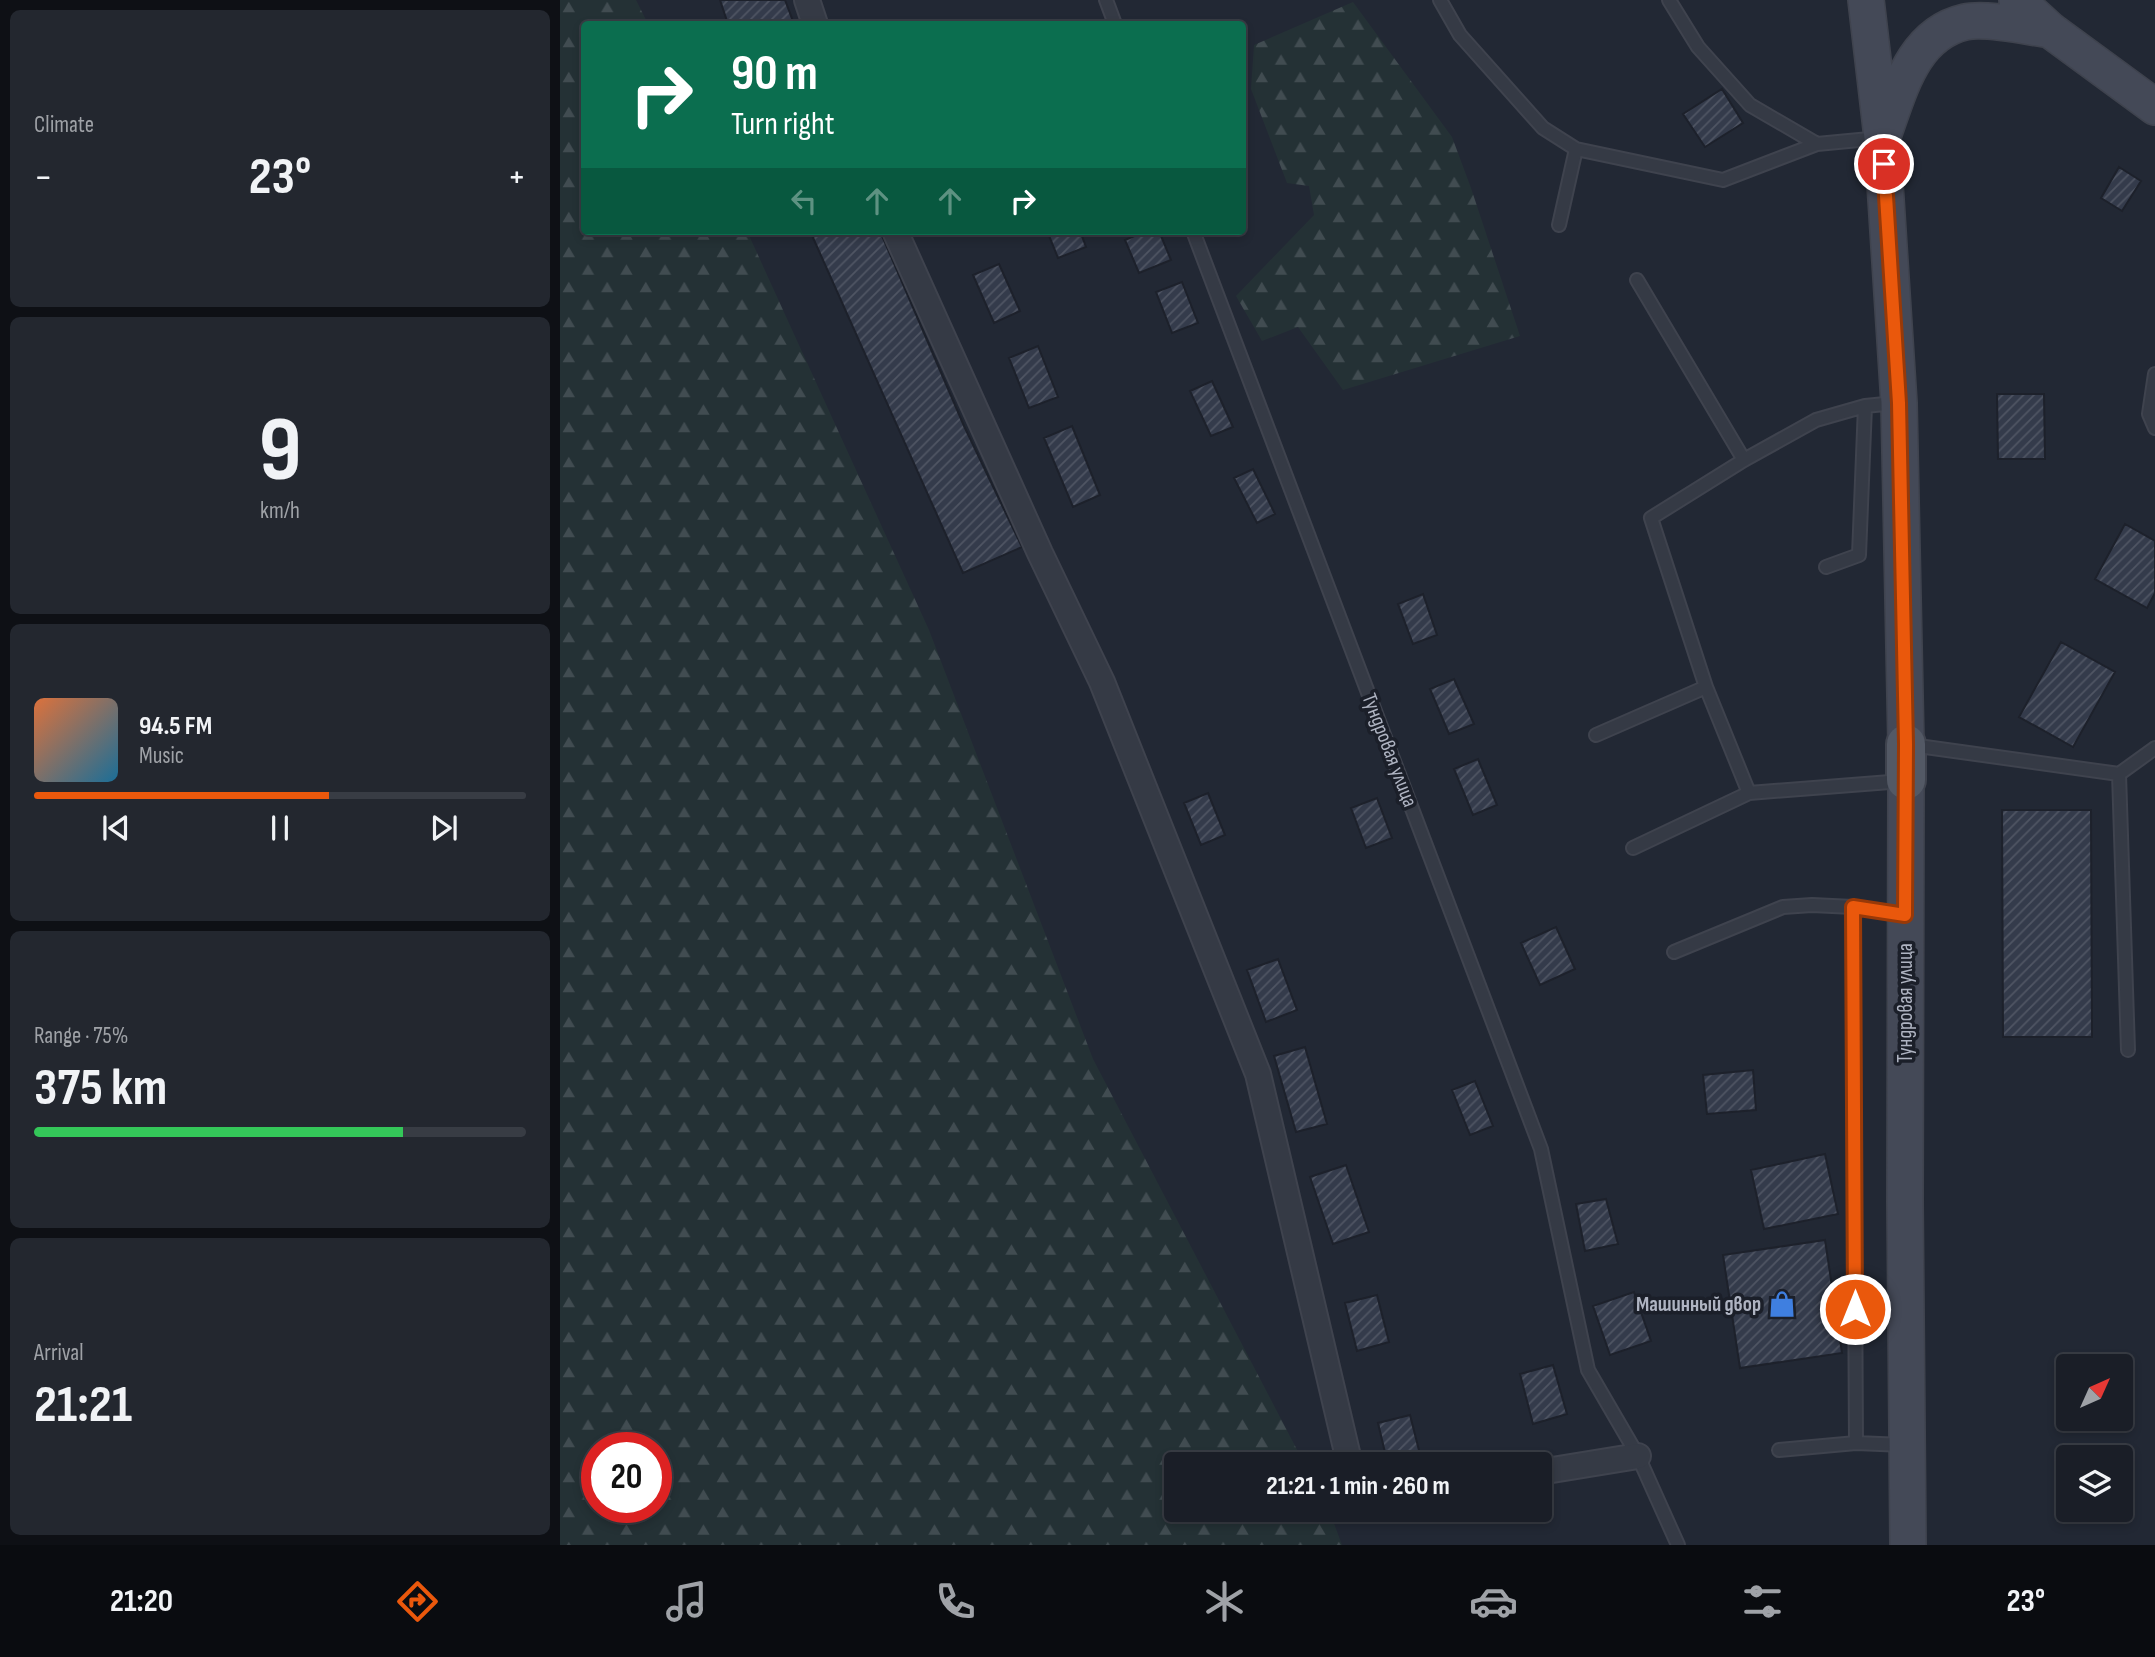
<!DOCTYPE html>
<meta charset="utf-8">
<style>
body{margin:0;font-family:"Sofia Sans Condensed",sans-serif;background:#23272f;color:#f1f3f6;height:100vh;display:flex;flex-direction:column;font-size:26px;white-space:nowrap}
*{box-sizing:border-box;margin:0}
p{font-size:23px;color:#9fa2a7}
.icon{flex:none;width:38px;height:38px;fill:none;stroke:currentColor;stroke-width:2;stroke-linecap:round;stroke-linejoin:round}
.map{position:relative;flex:1;overflow:hidden}
.details{display:flex;flex-direction:column;gap:10px;padding:10px;background:#0e1015;width:560px}
.details>*{flex:none}
.guide{position:absolute;left:21px;top:21px;width:665px;height:214px;border-radius:7px;box-shadow:0 4px 10px #0003,0 0 0 2px #383c44;background:#0b6e4f;color:#fff;overflow:hidden}
.needle{width:46px;rotate:45deg}
.tools{position:absolute;left:1496px;top:1354px;display:grid;gap:14px}
.tools a{display:grid;place-items:center;width:77px;height:77px;border-radius:7px;background:#1a1e27;box-shadow:0 4px 10px #0003,0 0 0 2px #383c44;font-size:35px}
.speed{position:absolute;left:21px;top:1432px;display:flex;gap:14px;font-size:35px;font-weight:700;text-align:center}
.speed>*{display:grid;place-content:center;width:91px;height:91px;border-radius:50%;background:#1a1e27;box-shadow:0 4px 10px #0003,0 0 0 2px #383c44;line-height:1}
.speed .limit{border:10px solid #d22;background:#fff;color:#111}
.pin{position:absolute;display:grid;place-items:center;width:60px;height:60px;color:#fff;margin:-30px;border:4px solid #fff;border-radius:50%;box-shadow:0 2px 7px #0007}
.me{position:absolute;width:77px;margin:-38px;rotate:0deg;stroke-linejoin:round;filter:drop-shadow(0 0 5px #0008)}
.turn{display:flex;align-items:center;gap:24px;height:147px;padding:0 35px;font-size:32px}
.turn .icon{width:91px;height:91px;stroke-width:2.5}
.turn b{display:block;font-size:49px;line-height:60px}
.lanes{display:flex;align-items:center;height:66px;padding:0 35px;background:#0003;justify-content:center;gap:35px;direction:ltr}
.lanes .off{opacity:.35}
.big{font-size:52px;font-weight:700;line-height:1.1}
.details .card{flex:1;display:flex;flex-direction:column;justify-content:center;gap:10px;min-width:0;padding:0 24px;border-radius:10px;background:#23272f}
.details .dial{align-items:center;gap:0}
.dial b{font-size:91px;line-height:1}
.song{display:flex;align-items:center;gap:21px}
.cover{width:84px;height:84px;border-radius:10px;background:linear-gradient(135deg,hsl(20 70% 55%),hsl(200 70% 35%))}
.played{height:7px;border-radius:4px;background:linear-gradient(90deg,#ea580c 60%,#383c44 60%)}
.keys{display:flex;justify-content:space-around;direction:ltr}
.heat{display:flex;justify-content:space-between;align-items:center;font-size:38px;direction:ltr}
.charge{height:10px;border-radius:5px;background:linear-gradient(90deg,#34c759 75%,#383c44 0)}
.trip{position:absolute;left:604px;top:1452px;width:388px;height:70px;border-radius:7px;background:#1a1e27;box-shadow:0 4px 10px #0003,0 0 0 2px #383c44;font-weight:700;line-height:70px;text-align:center}
.tabs{display:flex;height:112px;justify-content:space-around;align-items:center;background:#0a0c10;color:#9fa2a7}
.tabs .icon{width:49px;height:49px}
.tabs .on{color:#ea580c}
.tabs b{font-size:32px;color:#f1f3f6}
main{display:flex;flex:1;min-height:0}
.map>svg:first-child{display:block}
.forest{fill:url(#forest-firs);fill-rule:evenodd}
.building{fill:url(#building-hatch);stroke:#1d212b;stroke-width:2}
.lines{fill:none;stroke-linecap:round;stroke-linejoin:round}
.lane-casing{stroke:#3f434e;stroke-width:16}
.street-casing{stroke:#3f434e;stroke-width:28}
.secondary-casing{stroke:#3f434e;stroke-width:38}
.primary-casing{stroke:#3f434e;stroke-width:42}
.lane{stroke:#353a45;stroke-width:12}
.street{stroke:#353a45;stroke-width:24}
.secondary{stroke:#444957;stroke-width:35}
.primary{stroke:#535965;stroke-width:38}
.route-casing{stroke:#983908;stroke-width:18}
.route{stroke:#ea580c;stroke-width:12}
.labels{text-anchor:middle;stroke-width:7;stroke-linejoin:round;paint-order:stroke}
.street-label{font-size:21px;fill:#afb4c2;stroke:#1b1f29}
.poi-label{font-size:21px;font-weight:bold;fill:#afb4c2;stroke:#1b1f29;text-anchor:end}
</style>
<main>
<section class="details">
<div class="card"><p>Climate</p>
<div class="heat"><a>−</a><b class="big">23°</b><a>+</a></div>
</div>
<div class="card dial"><b>9</b><p>km/h</p></div>
<div class="card">
<div class="song"><i class="cover"></i><div><b>94.5 FM</b><p>Music</p></div></div>
<div class="played"></div>
<div class="keys"><svg class="icon" aria-label="previous" viewBox="0 0 24 24"><path d="M18 5L8 12l10 7zM5 5v14"/></svg><svg class="icon" aria-label="pause" viewBox="0 0 24 24"><path d="M8 5v14M16 5v14"/></svg><svg class="icon" aria-label="next" viewBox="0 0 24 24"><path d="M6 5l10 7-10 7zM19 5v14"/></svg></div>
</div>
<div class="card"><p>Range · 75%</p><b class="big">375 km</b><div class="charge"></div></div>
<div class="card"><p>Arrival</p><b class="big">21:21</b></div>
</section>
<div class="map">
<svg width="1595" height="1545" viewBox="0 0 1595 1545">
<defs>
<pattern id="forest-firs" width="22" height="20" patternUnits="userSpaceOnUse" patternTransform="scale(1.75)"><rect width="22" height="20" fill="#243135"/><path d="M5 1l3.5 6h-7zM16 11l3.5 6h-7z" fill="#414c51"/></pattern>
<pattern id="building-hatch" width="6" height="6" patternUnits="userSpaceOnUse" patternTransform="scale(1.75)"><rect width="6" height="6" fill="#343b4b"/><path d="M-1 1l2-2M0 6l6-6M5 7l2-2" fill="none" stroke="#4f5563"/></pattern>
</defs>
<rect width="100%" height="100%" fill="#222834"/>
<path class="forest" d="M0 0H76L88 24H24V231H187L369 630 533 1059 745 1465H616V1510H769L782 1545H0ZM37 1447H96V1507H37Z
M793 2 892 137 911 188 960 336 783 390 738 327 702 341 676 296 754 215 749 186 727 183 691 89 694 45Z"/>
<path class="building" d="M160 0H225L234 24H168Z
M1162 89 1183 123 1145 147 1123 114Z
M1559 167 1581 181 1562 211 1541 198Z
M250 231H320L404 426 462 547 403 573Z
M494 231H520L526 247 498 258 488 233Z
M586 231H599L611 260 579 273 565 240Z
M439 264 460 311 434 323 413 275Z
M622 282 638 323 612 333 596 292Z
M478 346 498 397 469 408 449 358Z
M652 381 673 427 651 436 630 391Z
M1437 394H1484L1485 459H1438Z
M512 426 540 495 513 507 484 438Z
M693 469 715 514 697 523 674 478Z
M1565 524 1595 541V593L1587 608 1535 579Z
M863 594 877 635 853 644 838 604Z
M1501 642 1555 672 1513 747 1459 717Z
M894 679 914 724 889 734 870 689Z
M918 759 937 805 913 815 894 769Z
M648 793 665 835 641 845 624 803Z
M817 798 832 838 806 848 791 808Z
M1442 810H1531L1532 1037H1443Z
M996 927 1015 969 980 985 961 943Z
M718 959 737 1010 706 1022 687 970Z
M745 1047 767 1124 736 1132 714 1056Z
M1193 1070 1196 1110 1147 1114 1143 1075Z
M915 1081 933 1126 910 1135 892 1090Z
M1265 1154 1278 1214 1204 1229 1191 1170Z
M786 1165 809 1232 773 1244 750 1177Z
M1046 1199 1058 1244 1025 1251 1016 1204Z
M1265 1240 1282 1353 1180 1368 1163 1255Z
M1074 1292 1091 1341 1050 1355 1033 1306Z
M817 1295 829 1342 797 1351 785 1303Z
M993 1365 1007 1414 973 1424 960 1374Z
M850 1415 862 1462 851 1465H828L818 1423Z"/>
<g class="lines">
<defs>
<path id="lane" d="M546 0 555 24
M880 0 900 35 983 128 1016 149
M1109 0 1138 47 1190 105 1257 144
M999 225 1016 149 1163 180 1257 144 1320 138
M633 231 981 1149 1028 1370 1078 1456 1118 1545
M1077 280 1184 460
M1595 374 1589 414 1595 428
M1335 403 1305 406 1256 420 1184 460 1091 518 1146 687 1189 793 1343 781
M1266 567 1299 555 1305 406
M1036 735 1146 687
M1351 745 1559 774 1595 748
M1559 774 1568 1050
M1073 848 1189 793
M1293 907 1296 1443
M1114 952 1223 907 1252 905 1293 907 1344 915
M1219 1450 1296 1443 1344 1445"/>
<path id="street" d="M247 0 255 24
M335 231 480 553 542 682 698 1074 790 1465
M980 1472 1078 1456"/>
<path id="secondary" d="M1306 0 1322 137 1339 403 1346 744
M1457 0 1490 30 1595 107
M1324 133C1340 89 1353 34 1405 22 1426 17 1468 27 1490 30
M1346 780 1345 1202 1348 1545"/>
<path id="primary" d="M1346 744V780"/>
</defs>
<use href="#lane" class="lane-casing"/>
<use href="#street" class="street-casing"/>
<use href="#secondary" class="secondary-casing"/>
<use href="#primary" class="primary-casing"/>
<use href="#lane" class="lane"/>
<use href="#street" class="street"/>
<use href="#secondary" class="secondary"/>
<use href="#primary" class="primary"/>
</g>
<g class="lines">
<defs>
<path id="route" d="M1295 1309 1293 907 1345 915 1346 744 1339 403 1324 164"/>
</defs>
<use href="#route" class="route-casing"/>
<use href="#route" class="route"/>
</g>
<defs>
<symbol id="shop-bare" viewBox="-9 -9 18 18"><path d="M-5-2.5h2.3a2.7 3.5 0 0 1 5.4 0H5L5.5 6h-11ZM-1.5-2.5h3a1.5 2.3 0 0 0-3 0Z" fill="#3f7fe0" stroke="#1b1f29" stroke-width="2.5" paint-order="stroke"/></symbol>
</defs>
<g fill-rule="evenodd">
<use href="#shop-bare" x="1203" y="1285" width="38" height="38"/>
</g>
<g class="labels">
<g class="street-label">
<text transform="translate(830 750) rotate(69)" y="7">Тундровая улица</text>
<text transform="translate(1345 1003) rotate(-90)" y="7">Тундровая улица</text>
</g>
<g class="poi-label">
<text x="1201" y="1311">Машинный двор</text>
</g>
</g>
</svg>
<div class="tools">
<a><svg class="needle" viewBox="-14 -14 28 28"><path d="M0-13l5 13h-10z" fill="#e53935"/><path d="M0 13l5-13h-10z" fill="#9fa2a7"/></svg></a>
<a><svg class="icon" aria-label="layers" viewBox="0 0 24 24"><path d="M12 4l9 5-9 5-9-5zM3 14l9 5 9-5"/></svg></a>
</div>
<div class="speed"><div class="limit">20</div></div>
<div class="pin" style="left:1324px;top:164px;background:#d93025"><svg class="icon" aria-label="arrive" viewBox="0 0 24 24"><path d="M6 21V4h12l-3 4 3 4H6"/></svg></div>
<svg class="me" style="left:1295px;top:1309px" viewBox="-20 -20 40 40"><circle r="17" fill="#ea580c" stroke="#fff" stroke-width="3"/><path d="M0-11L8 9 0 5-8 9z" fill="#fff"/></svg>
<div class="trip">21:21 · 1 min · 260 m</div>
<div class="guide">
<div class="turn"><svg class="icon" aria-label="right" viewBox="0 0 24 24"><path d="M7 20v-9h11M14 6l5 5-5 5"/></svg><div><b>90 m</b>Turn right</div></div>
<div class="lanes"><svg class="icon off" aria-label="left" viewBox="0 0 24 24"><path d="M17 20v-9H6M10 6l-5 5 5 5"/></svg><svg class="icon off" aria-label="ahead" viewBox="0 0 24 24"><path d="M12 20V5M6 11l6-6 6 6"/></svg><svg class="icon off" aria-label="ahead" viewBox="0 0 24 24"><path d="M12 20V5M6 11l6-6 6 6"/></svg><svg class="icon" aria-label="right" viewBox="0 0 24 24"><path d="M7 20v-9h11M14 6l5 5-5 5"/></svg></div>
</div>
</div>
</main>
<nav class="tabs">
<b>21:20</b>
<svg class="icon on" aria-label="directions" viewBox="0 0 24 24"><path d="M12 3l9 9-9 9-9-9zM9 14v-3h6M13 9l2 2-2 2"/></svg>
<svg class="icon" aria-label="music" viewBox="0 0 24 24"><path d="M9 18V5l10-2v13"/><circle cx="6" cy="18" r="3"/><circle cx="16" cy="16" r="3"/></svg>
<svg class="icon" aria-label="phone" viewBox="0 0 24 24"><path d="M5 4h4l2 5-3 2q2 4 5 5l2-3 5 2v4C11 20 4 13 5 4z"/></svg>
<svg class="icon" aria-label="climate" viewBox="0 0 24 24"><path d="M12 3v18M4 7l16 10M4 17L20 7"/></svg>
<svg class="icon" aria-label="car" viewBox="0 0 24 24"><path d="M5 17H2v-5l4-1 3-4h7l3 4 3 1v5h-3M9 17h6M6 11h13"/><circle cx="7" cy="17" r="2"/><circle cx="17" cy="17" r="2"/></svg>
<svg class="icon" aria-label="filters" viewBox="0 0 24 24"><path d="M4 7h16M4 17h16"/><circle cx="9" cy="7" r="2"/><circle cx="15" cy="17" r="2"/></svg>
<b>23°</b>
</nav>
